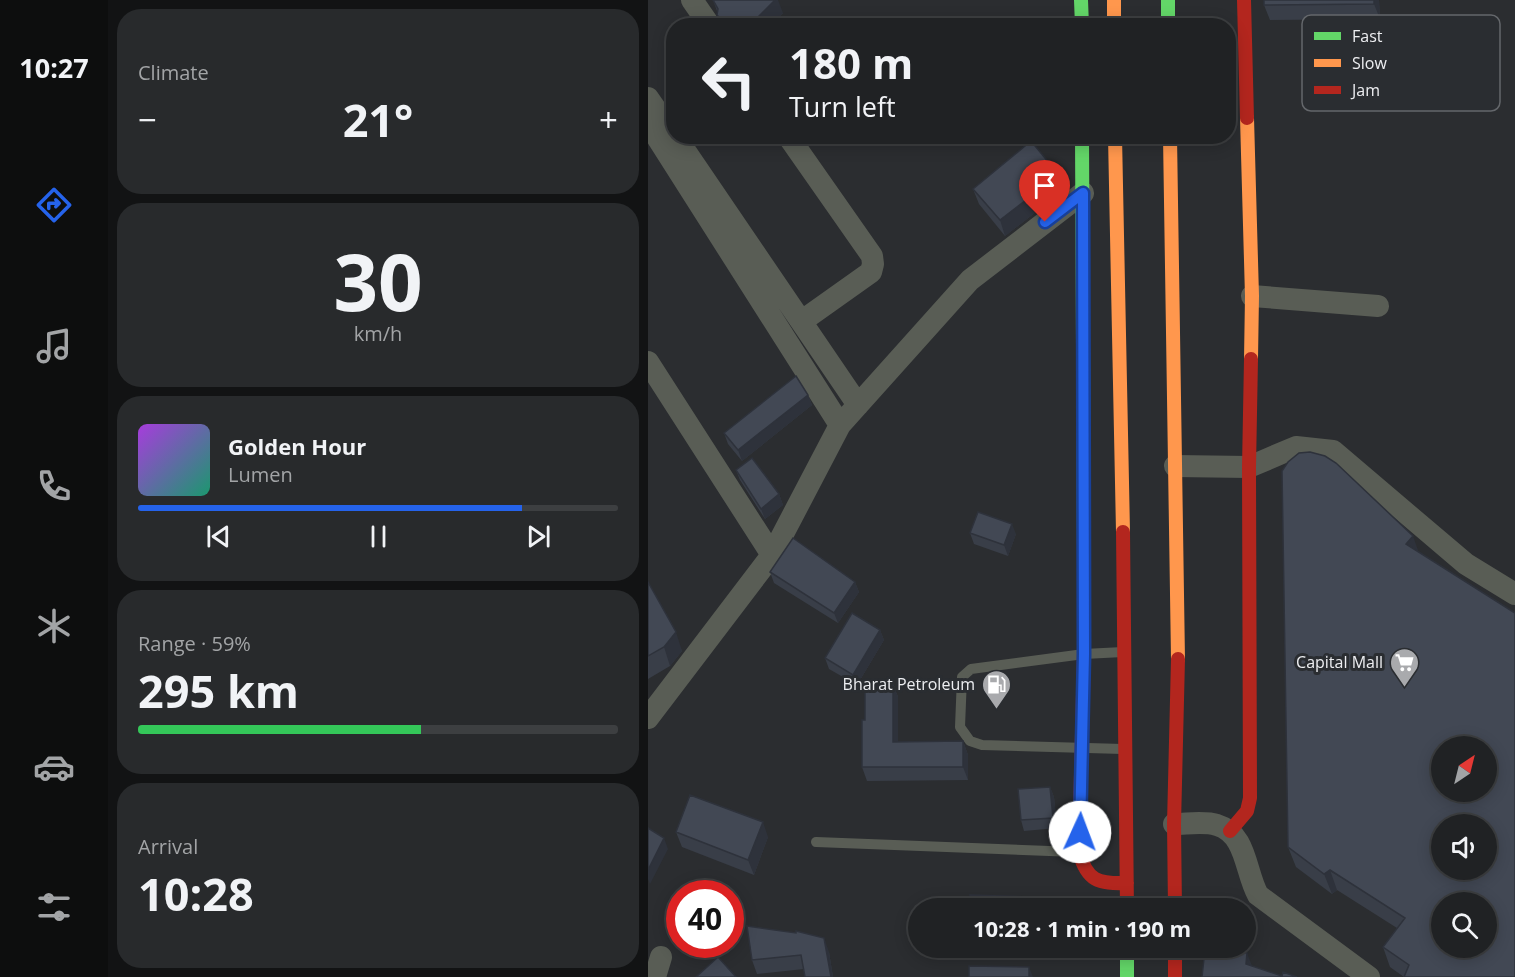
<!DOCTYPE html>
<meta charset="utf-8">
<style>
body{margin:0;font-family:"Open Sans",sans-serif;background:#282a2c;color:#f1f3f6;height:100vh;display:flex;flex-direction:column;font-size:22px;white-space:nowrap}
*{box-sizing:border-box;margin:0}
p{font-size:20px;color:#a2a4a6}
.icon{flex:none;width:33px;height:33px;fill:none;stroke:currentColor;stroke-width:2;stroke-linecap:round;stroke-linejoin:round}
.map{position:relative;flex:1;overflow:hidden}
.drawer{display:flex;flex-direction:column;gap:9px;padding:9px;background:#121314;width:540px}
.drawer>*{flex:none}
.guide{position:absolute;left:18px;top:18px;width:570px;height:126px;border-radius:24px;box-shadow:0 3px 15px #0003,0 0 0 2px #3d3f41;background:#202224;color:#f1f3f6;overflow:hidden}
.needle{width:39px;rotate:35deg}
.buttons{position:absolute;left:783px;top:736px;display:grid;gap:12px}
.buttons a{display:grid;place-items:center;width:66px;height:66px;border-radius:50%;background:#202224;box-shadow:0 3px 15px #0003,0 0 0 2px #3d3f41;font-size:30px}
.speed{position:absolute;left:18px;top:880px;display:flex;gap:12px;font-size:30px;font-weight:700;text-align:center}
.speed>*{display:grid;place-content:center;width:78px;height:78px;border-radius:50%;background:#202224;box-shadow:0 3px 15px #0003,0 0 0 2px #3d3f41;line-height:1}
.speed .limit{border:9px solid #d22;background:#fff;color:#111}
.pin{position:absolute;display:grid;place-items:center;width:51px;height:51px;color:#fff;margin:-62px -26px;border-radius:50% 50% 50% 0;rotate:-45deg;box-shadow:0 0 6px #0007}
.pin .icon{rotate:45deg}
.me{position:absolute;width:66px;margin:-33px;rotate:2deg;stroke-linejoin:round;filter:drop-shadow(0 0 4px #0008)}
.turn{display:flex;align-items:center;gap:21px;height:126px;padding:0 24px;font-size:27px}
.turn .icon{width:78px;height:78px;stroke-width:2.5}
.turn b{display:block;font-size:42px;line-height:51px}
.big{font-size:45px;font-weight:700;line-height:1.1}
.drawer .tile{flex:1;display:flex;flex-direction:column;justify-content:center;gap:9px;min-width:0;padding:0 21px;border-radius:24px;background:#282a2c}
.drawer .dial{align-items:center;gap:0}
.dial b{font-size:78px;line-height:1}
.song{display:flex;align-items:center;gap:18px}
.cover{width:72px;height:72px;border-radius:9px;background:linear-gradient(135deg,hsl(280 70% 55%),hsl(160 70% 35%))}
.played{height:6px;border-radius:3px;background:linear-gradient(90deg,#2563eb 80%,#3d3f41 80%)}
.keys{display:flex;justify-content:space-around;direction:ltr}
.heat{display:flex;justify-content:space-between;align-items:center;font-size:33px;direction:ltr}
.charge{height:9px;border-radius:4px;background:linear-gradient(90deg,#34c759 59%,#3d3f41 0)}
.trip{position:absolute;left:260px;top:898px;width:348px;height:60px;border-radius:30px;background:#202224;box-shadow:0 3px 15px #0003,0 0 0 2px #3d3f41;font-weight:700;line-height:60px;text-align:center}
main{display:flex;flex:1;min-height:0}
.dock{display:flex;flex-direction:column;width:108px;justify-content:space-around;align-items:center;background:#0d0e0e;color:#a2a4a6}
.dock .icon{width:42px;height:42px}
.dock .selected{color:#2563eb}
.dock b{font-size:27px;color:#f1f3f6}
.map>svg:first-child{display:block}
.lines{fill:none;stroke-linecap:round;stroke-linejoin:round}
.lane{stroke:#595d55;stroke-width:10}
.street{stroke:#595d55;stroke-width:22}
.fast{stroke:#63d668;stroke-width:14}
.slow{stroke:#ff974d;stroke-width:14}
.jam{stroke:#b3261e;stroke-width:14}
.wall{fill:#393e48}
.shaded-wall{fill:#2e323b}
.building{fill:#424854;stroke:#2e323b;stroke-width:1.5;fill-rule:evenodd}
.route-casing{stroke:#184099;stroke-width:15}
.route{stroke:#2563eb;stroke-width:10}
.labels{text-anchor:middle;stroke-width:6;stroke-linejoin:round;paint-order:stroke}
.poi-label{font-size:16px;fill:#edeef1;stroke:#2a2d31;text-anchor:end}
.key{fill:#2a2d31;stroke:#64676b;stroke-width:1.5}
.key-label{font-size:16px;fill:#edeef1}
</style>
<main>
<nav class="dock">
<b>10:27</b>
<svg class="icon selected" aria-label="directions" viewBox="0 0 24 24"><path d="M12 3l9 9-9 9-9-9zM9 14v-3h6M13 9l2 2-2 2"/></svg>
<svg class="icon" aria-label="music" viewBox="0 0 24 24"><path d="M9 18V5l10-2v13"/><circle cx="6" cy="18" r="3"/><circle cx="16" cy="16" r="3"/></svg>
<svg class="icon" aria-label="phone" viewBox="0 0 24 24"><path d="M5 4h4l2 5-3 2q2 4 5 5l2-3 5 2v4C11 20 4 13 5 4z"/></svg>
<svg class="icon" aria-label="climate" viewBox="0 0 24 24"><path d="M12 3v18M4 7l16 10M4 17L20 7"/></svg>
<svg class="icon" aria-label="car" viewBox="0 0 24 24"><path d="M5 17H2v-5l4-1 3-4h7l3 4 3 1v5h-3M9 17h6M6 11h13"/><circle cx="7" cy="17" r="2"/><circle cx="17" cy="17" r="2"/></svg>
<svg class="icon" aria-label="filters" viewBox="0 0 24 24"><path d="M4 7h16M4 17h16"/><circle cx="9" cy="7" r="2"/><circle cx="15" cy="17" r="2"/></svg>
</nav>
<section class="drawer">
<div class="tile"><p>Climate</p>
<div class="heat"><a>−</a><b class="big">21°</b><a>+</a></div>
</div>
<div class="tile dial"><b>30</b><p>km/h</p></div>
<div class="tile">
<div class="song"><i class="cover"></i><div><b>Golden Hour</b><p>Lumen</p></div></div>
<div class="played"></div>
<div class="keys"><svg class="icon" aria-label="previous" viewBox="0 0 24 24"><path d="M18 5L8 12l10 7zM5 5v14"/></svg><svg class="icon" aria-label="pause" viewBox="0 0 24 24"><path d="M8 5v14M16 5v14"/></svg><svg class="icon" aria-label="next" viewBox="0 0 24 24"><path d="M6 5l10 7-10 7zM19 5v14"/></svg></div>
</div>
<div class="tile"><p>Range · 59%</p><b class="big">295 km</b><div class="charge"></div></div>
<div class="tile"><p>Arrival</p><b class="big">10:28</b></div>
</section>
<div class="map">
<svg width="867" height="977" viewBox="0 0 867 977">
<rect width="100%" height="100%" fill="#2b2d30"/>
<g class="lines">
<path class="lane" d="M475 749 334 745 322 741 312 727 314 677 323 669 436 654 475 652
M168 842 428 852"/>
<path class="street" d="M44 0 62 26
M0 98 25 134
M0 123 192 425
M27 136 210 405
M140 136 224 256 225 264 223 272 154 321
M604 296 730 306
M0 362 124 555
M527 466 601 467 648 447 685 451 818 564 867 594
M0 718 124 555 192 425 322 280 435 193
M526 824C539 824 557 821 569 825 599 834 597 872 610 895L721 977
M7 977 13 957"/>
<path class="fast" d="M433 0 434 26
M520 0V26
M434 136 436 555
M479 948V977"/>
<path class="slow" d="M466 0V26
M599 118 604 296 603 359
M467 136 475 532
M522 136 530 659"/>
<path class="jam" d="M596 0 599 118
M475 532 479 909
M436 555V654L431 852C439 881 450 884 479 883
M582 831 599 811 602 798 601 467 603 359
M527 909 526 824 530 659
M527 948V977"/>
</g>
<path class="wall" d="M65 0 135 13 122 26H73L69 15V11Z
M731 0 732 19 622 20 616 5Z
M325 189 416 190 357 236 331 204Z
M160 395 164 405 94 461 80 444 76 433Z
M88 470 131 494 135 505 117 519 92 480Z
M322 533 368 534 360 556 326 544Z
M122 572 207 582 211 592 190 623 126 583Z
M0 582 34 651 22 666 0 679Z
M232 630 236 640 209 685 181 669 177 658Z
M245 683 250 697V742L315 741 320 755V780L219 781 214 767 217 720Z
M402 787 406 797 409 828 376 831 373 820Z
M28 832 120 837 106 875 34 847Z
M640 847 867 977H756L742 967 735 947 749 928 689 890 684 894 648 867Z
M181 952 185 977H157L156 969 109 974 104 960Z"/>
<path class="shaded-wall" d="M127 0H130L135 13 122 26H101Z
M726 0H731L732 19 726 4Z
M411 175 416 190 357 236 352 220Z
M160 395 164 405 94 461 90 450Z
M131 494 135 505 117 519 113 509Z
M364 524 368 534 360 556 356 545Z
M765 536 772 556 758 544Z
M207 582 211 592 190 623 186 613Z
M232 630 236 640 209 685 205 675Z
M28 632 34 651 22 666 16 647Z
M245 683 250 697V755L245 742Z
M315 741 320 755V780L315 767Z
M402 787 406 797 409 828 405 818Z
M115 822 120 837 106 875 100 860Z
M16 838 20 849 2 884 0 879V870Z
M682 870 689 890 684 894 676 874Z
M414 898 418 909H414Z
M176 938 181 952 185 977H183Z
M599 953 604 966 598 964Z
M381 967 385 977H381Z"/>
<path class="building" d="M65 0H127L101 26H79L69 15 70 9Z
M616 0H726V4L616 5Z
M383 141 411 175 352 220 325 189Z
M148 376 160 395 90 450 76 433Z
M662 452 677 456 688 463 765 536 758 544 867 613V977H756L761 965 735 947 757 918 682 870 676 874 640 847 634 471 640 462 651 453ZM794 747H838V792H794ZM794 825H838V870H794ZM794 903H838V948H794Z
M104 458 131 494 113 509 88 470Z
M330 512 364 524 356 545 322 533Z
M145 538 207 582 186 613 122 572Z
M0 582 28 632 16 647 0 656Z
M204 613 232 630 205 675 177 658Z
M217 683H245V742L315 741V767H214V720H217Z
M402 787 405 818 373 820 370 789Z
M42 795 115 822 100 860 28 832Z
M0 828 16 838 0 870Z
M322 895 414 898V909H322Z
M99 926 148 933V931L176 938 183 977H157L153 955 104 960Z
M557 949 599 953 598 964 634 976 635 972 649 977H554Z
M70 957 88 977H48Z
M321 966 381 967V977H321Z"/>
<g class="lines">
<defs>
<path id="route" d="M397 222 435 193 436 654 432 832"/>
</defs>
<use href="#route" class="route-casing"/>
<use href="#route" class="route"/>
</g>
<defs>
<symbol id="supermarket-pin" viewBox="-11 -11 22 30"><path d="M0 17L-7.5 6A9.5 9.5 0 1 1 7.5 6Z" fill="#a9aaad" stroke="#2a2d31"/><path d="M-6-5.5h2.5l.6 2H6L4.5 2H-2.5L-4.4-4H-6ZM-1.5 3.2a1.3 1.3 0 1 0 .1 0ZM3 3.2a1.3 1.3 0 1 0 .1 0Z" fill="#fff"/></symbol>
<symbol id="fuel-pin" viewBox="-11 -11 22 30"><path d="M0 17L-7.5 6A9.5 9.5 0 1 1 7.5 6Z" fill="#a9aaad" stroke="#2a2d31"/><path d="M-5.5-6h7V0h2V4h1.3V-2.5L3-4.5l.8-.8L6-3V5H2.5V1h-1V6h-7ZM-4.2-4.7v3.2H.2V-4.7Z" fill="#fff"/></symbol>
</defs>
<g fill-rule="evenodd">
<use href="#supermarket-pin" x="740" y="646" width="33" height="45"/>
<use href="#fuel-pin" x="332" y="668" width="33" height="45"/>
</g>
<g class="labels">
<g class="poi-label">
<text x="735" y="668">Capital Mall</text>
<text x="327" y="690">Bharat Petroleum</text>
</g>
</g>
<rect x="654" y="15" width="198" height="96" rx="9" class="key"/>
<rect x="666" y="32" width="27" height="8" fill="#63d668"/>
<rect x="666" y="59" width="27" height="8" fill="#ff974d"/>
<rect x="666" y="86" width="27" height="8" fill="#b3261e"/>
<g class="key-label">
<text x="704" y="42">Fast</text>
<text x="704" y="69">Slow</text>
<text x="704" y="96">Jam</text>
</g>
</svg>
<div class="buttons">
<a><svg class="needle" viewBox="-14 -14 28 28"><path d="M0-13l5 13h-10z" fill="#e53935"/><path d="M0 13l5-13h-10z" fill="#a2a4a6"/></svg></a>
<a><svg class="icon" aria-label="sound" viewBox="0 0 24 24"><path d="M4 9h4l5-4v14l-5-4H4zM17 9q2 3 0 6"/></svg></a>
<a><svg class="icon" aria-label="search" viewBox="0 0 24 24"><circle cx="10" cy="10" r="6"/><path d="M15 15l6 6"/></svg></a>
</div>
<div class="speed"><div class="limit">40</div></div>
<div class="pin" style="left:397px;top:222px;background:#d93025"><svg class="icon" aria-label="arrive" viewBox="0 0 24 24"><path d="M6 21V4h12l-3 4 3 4H6"/></svg></div>
<svg class="me" style="left:432px;top:832px" viewBox="-20 -20 40 40"><circle r="19" fill="#fff"/><path d="M0-13L10 11 0 6-10 11z" fill="#2563eb"/></svg>
<div class="trip">10:28 · 1 min · 190 m</div>
<div class="guide">
<div class="turn"><svg class="icon" aria-label="left" viewBox="0 0 24 24"><path d="M17 20v-9H6M10 6l-5 5 5 5"/></svg><div><b>180 m</b>Turn left</div></div>
</div>
</div>
</main>
